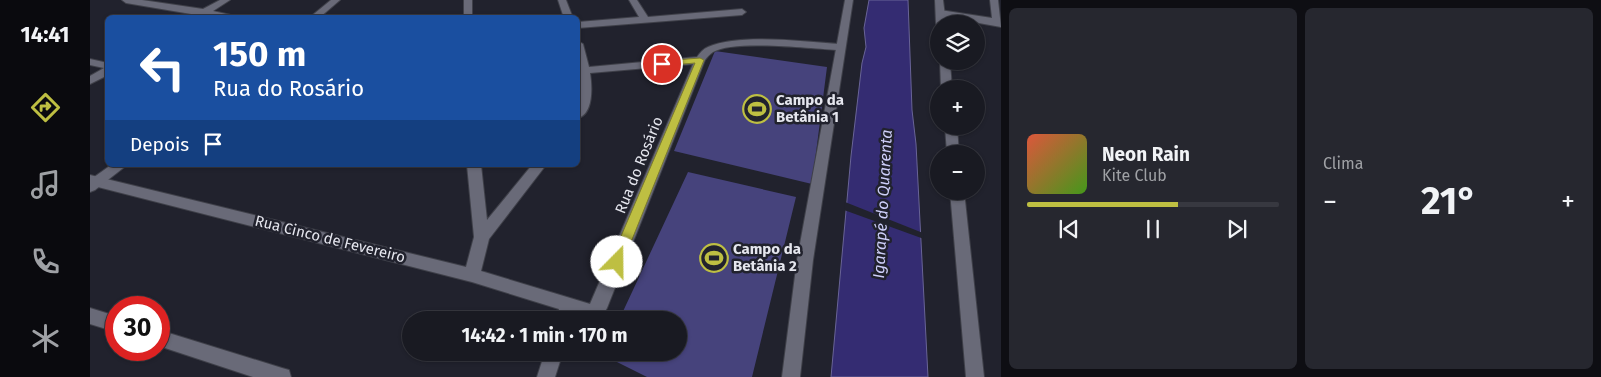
<!DOCTYPE html>
<html lang="pt">
<meta charset="utf-8">
<style>
body{margin:0;font-family:"Fira Sans",sans-serif;background:#26272f;color:#f1f3f6;height:100vh;display:flex;flex-direction:column;font-size:19px;white-space:nowrap}
*{box-sizing:border-box;margin:0}
p{font-size:16px;color:#9fa1a5}
.icon{flex:none;width:28px;height:28px;fill:none;stroke:currentColor;stroke-width:2;stroke-linecap:round;stroke-linejoin:round}
.map{position:relative;flex:1;overflow:hidden}
.details{display:flex;flex-direction:column;gap:8px;padding:8px;background:#0e0e13;width:600px}
.details>*{flex:none}
.top-card{position:absolute;left:15px;top:15px;width:475px;height:152px;border-radius:8px;box-shadow:0 1px 4px #0004,0 0 0 1px #373840;background:#1a4fa0;color:#fff;overflow:hidden}
.controls{position:absolute;left:840px;top:15px;display:grid;gap:10px}
.controls a{display:grid;place-items:center;width:55px;height:55px;border-radius:50%;background:#191a22;box-shadow:0 1px 4px #0004,0 0 0 1px #373840;font-size:25px}
.speed{position:absolute;left:15px;top:296px;display:flex;gap:10px;font-size:25px;font-weight:700;text-align:center}
.speed>*{display:grid;place-content:center;width:65px;height:65px;border-radius:50%;background:#191a22;box-shadow:0 1px 4px #0004,0 0 0 1px #373840;line-height:1}
.speed .limit{border:8px solid #d22;background:#fff;color:#111}
.pin{position:absolute;display:grid;place-items:center;width:42px;height:42px;color:#fff;margin:-21px;border:2px solid #fff;border-radius:50%;box-shadow:0 1px 5px #0007}
.me{position:absolute;width:55px;margin:-28px;rotate:22deg;stroke-linejoin:round;filter:drop-shadow(0 0 4px #0008)}
.turn{display:flex;align-items:center;gap:18px;height:105px;padding:0 25px;font-size:22px}
.turn .icon{width:65px;height:65px;stroke-width:2.5}
.turn b{display:block;font-size:35px;line-height:42px}
.then{display:flex;align-items:center;height:48px;padding:0 25px;background:#0003;gap:10px;font-size:19px}
.big{font-size:38px;font-weight:700;line-height:1.1}
.details .tile{flex:1;display:flex;flex-direction:column;justify-content:center;gap:8px;min-width:0;padding:0 18px;border-radius:8px;background:#26272f}
.song{display:flex;align-items:center;gap:15px}
.cover{width:60px;height:60px;border-radius:8px;background:linear-gradient(135deg,hsl(10 70% 55%),hsl(100 70% 35%))}
.played{height:5px;border-radius:2px;background:linear-gradient(90deg,#bebf42 60%,#373840 60%)}
.keys{display:flex;justify-content:space-around;direction:ltr}
.heat{display:flex;justify-content:space-between;align-items:center;font-size:28px;direction:ltr}
.details .tiles{flex:1;display:grid;gap:8px;grid-template-columns:repeat(2,1fr)}
.trip{position:absolute;left:312px;top:311px;width:285px;height:50px;border-radius:25px;background:#191a22;box-shadow:0 1px 4px #0004,0 0 0 1px #373840;font-weight:700;line-height:50px;text-align:center}
main{display:flex;flex:1;min-height:0}
.tab-bar{display:flex;flex-direction:column;width:90px;justify-content:space-around;align-items:center;background:#0a0a0e;color:#9fa1a5}
.tab-bar .icon{width:35px;height:35px}
.tab-bar .on{color:#bebf42}
.tab-bar b{font-size:22px;color:#f1f3f6}
.map>svg:first-child{display:block}
.green{fill:#46437c}
.water{fill:#342c72;stroke:#696497}
.pier{fill:#21222d}
.lines{fill:none;stroke-linecap:round;stroke-linejoin:round}
.minor-casing{stroke:#3f4049;stroke-width:2}
.tertiary-casing{stroke:#3f4049;stroke-width:2}
.minor{fill:#696a78;fill-rule:evenodd}
.tertiary{fill:#696a78;fill-rule:evenodd}
.route{fill:#bebf42;stroke:#7c7c2b}
.labels{text-anchor:middle;stroke-width:5;stroke-linejoin:round;paint-order:stroke}
.poi-label{font-size:15px;font-weight:bold;fill:#e5e6ee;stroke:#21222d;text-anchor:start}
.street-label{font-size:15px;fill:#e5e6ee;stroke:#21222d}
.water-label{font-size:16px;font-style:italic;fill:#cdcef8;stroke:#21222d}
</style>
<main>
<nav class="tab-bar">
<b>14:41</b>
<svg class="icon on" aria-label="directions" viewBox="0 0 24 24"><path d="M12 3l9 9-9 9-9-9zM9 14v-3h6M13 9l2 2-2 2"/></svg>
<svg class="icon" aria-label="music" viewBox="0 0 24 24"><path d="M9 18V5l10-2v13"/><circle cx="6" cy="18" r="3"/><circle cx="16" cy="16" r="3"/></svg>
<svg class="icon" aria-label="phone" viewBox="0 0 24 24"><path d="M5 4h4l2 5-3 2q2 4 5 5l2-3 5 2v4C11 20 4 13 5 4z"/></svg>
<svg class="icon" aria-label="climate" viewBox="0 0 24 24"><path d="M12 3v18M4 7l16 10M4 17L20 7"/></svg>
</nav>
<div class="map">
<svg width="911" height="377" viewBox="0 0 911 377">
<rect width="100%" height="100%" fill="#21222d"/>
<path class="green" d="M625 51 737 67 722 184 584 151Z
M598 172 706 197 662 377H557L513 355 514 352H589V320H529Z"/>
<path class="water" d="M779 0H818L822 110 826 144 838 377H741L761 156 772 63 776 47 774 28Z"/>
<path class="pier" d="M755 202 833 233 834 239 754 210Z"/>
<g class="lines">
<defs>
<path id="minor" d="M32 0H52L113 9 130 0H140L123 11 154 18 113 16 36 3Z
M374 0H382V18H374Z
M468 0H476L483 18H474Z
M539 0H547L558 17 652 9 656 12 652 15 488 28V22L549 17Z
M900 0H908L911 27 850 16 846 13 850 10 902 18Z
M488 41 493 44 499 67 607 57C610 53 613 49 618 47 650 33 714 42 750 44L755 47 750 50C723 49 644 39 623 52 620 54 617 57 615 60L517 308 514 313 502 320 485 314 484 320H466L469 309 382 282 0 185V175L376 267 384 237 377 165H391L397 220 442 165H456L399 239 391 271 500 304 603 64 500 73C502 85 504 114 488 118 486 103 492 89 490 74H488Z
M0 59 18 63V75L0 84V76L14 68 0 65Z
M0 308 26 316V332L0 324Z
M69 330 192 368 199 370 201 377H163L69 346Z
M455 352H473L465 377H447Z"/>
<path id="tertiary" d="M241 0H250L229 18H219Z
M755 0H763L723 260 710 377H692L707 260Z
M845 0H853L856 24H849V26L846 24Z
M850 61H860L862 89H851Z
M855 126H867L869 154H857Z
M21 165H37L5 190 0 192V180Z
M860 191H874L894 377H876Z"/>
</defs>
<use href="#minor" class="minor-casing"/>
<use href="#tertiary" class="tertiary-casing"/>
<use href="#minor" class="minor"/>
<use href="#tertiary" class="tertiary"/>
</g>
<path class="route" d="M610 58 614 60 533 262 531 266 527 268 522 266 520 262 605 63 572 66 567 64 572 61Z"/>
<defs>
<symbol id="stadium-ring" viewBox="-11 -11 22 22"><circle r="9.5" fill="#21222d" stroke="#bebf42" stroke-width="1.5"/><path d="M0-5a6.5 5 0 1 0 0 10a6.5 5 0 1 0 0-10ZM-3.5-1.8h7v3.6h-7Z" fill="#bebf42"/></symbol>
</defs>
<g fill-rule="evenodd">
<use href="#stadium-ring" x="651" y="93" width="32" height="32"/>
<use href="#stadium-ring" x="608" y="242" width="32" height="32"/>
</g>
<g class="labels">
<g class="poi-label">
<text x="686" y="105">Campo da<tspan x="686" dy="17">Betânia 1</tspan></text>
<text x="643" y="254">Campo da<tspan x="643" dy="17">Betânia 2</tspan></text>
</g>
<g class="street-label">
<text transform="translate(549 165) rotate(-68)" y="5">Rua do Rosário</text>
<text transform="translate(240 239) rotate(14)" y="5">Rua Cinco de Fevereiro</text>
</g>
<g class="water-label">
<text transform="translate(792 204) rotate(-87)" y="6">Igarapé do Quarenta</text>
</g>
</g>
</svg>
<div class="controls">
<a><svg class="icon" aria-label="layers" viewBox="0 0 24 24"><path d="M12 4l9 5-9 5-9-5zM3 14l9 5 9-5"/></svg></a>
<a>+</a>
<a>−</a>
</div>
<div class="speed"><div class="limit">30</div></div>
<div class="pin" style="left:572px;top:64px;background:#d93025"><svg class="icon" aria-label="arrive" viewBox="0 0 24 24"><path d="M6 21V4h12l-3 4 3 4H6"/></svg></div>
<svg class="me" style="left:527px;top:262px" viewBox="-20 -20 40 40"><circle r="19" fill="#fff"/><path d="M0-13L10 11 0 6-10 11z" fill="#bebf42"/></svg>
<div class="trip">14:42 · 1 min · 170 m</div>
<div class="top-card">
<div class="turn"><svg class="icon" aria-label="left" viewBox="0 0 24 24"><path d="M17 20v-9H6M10 6l-5 5 5 5"/></svg><div><b>150 m</b>Rua do Rosário</div></div>
<div class="then">Depois<svg class="icon" aria-label="arrive" viewBox="0 0 24 24"><path d="M6 21V4h12l-3 4 3 4H6"/></svg></div>
</div>
</div>
<section class="details">
<div class="tiles">
<div class="tile">
<div class="song"><i class="cover"></i><div><b>Neon Rain</b><p>Kite Club</p></div></div>
<div class="played"></div>
<div class="keys"><svg class="icon" aria-label="previous" viewBox="0 0 24 24"><path d="M18 5L8 12l10 7zM5 5v14"/></svg><svg class="icon" aria-label="pause" viewBox="0 0 24 24"><path d="M8 5v14M16 5v14"/></svg><svg class="icon" aria-label="next" viewBox="0 0 24 24"><path d="M6 5l10 7-10 7zM19 5v14"/></svg></div>
</div>
<div class="tile"><p>Clima</p>
<div class="heat"><a>−</a><b class="big">21°</b><a>+</a></div>
</div>
</div>
</section>
</main>
